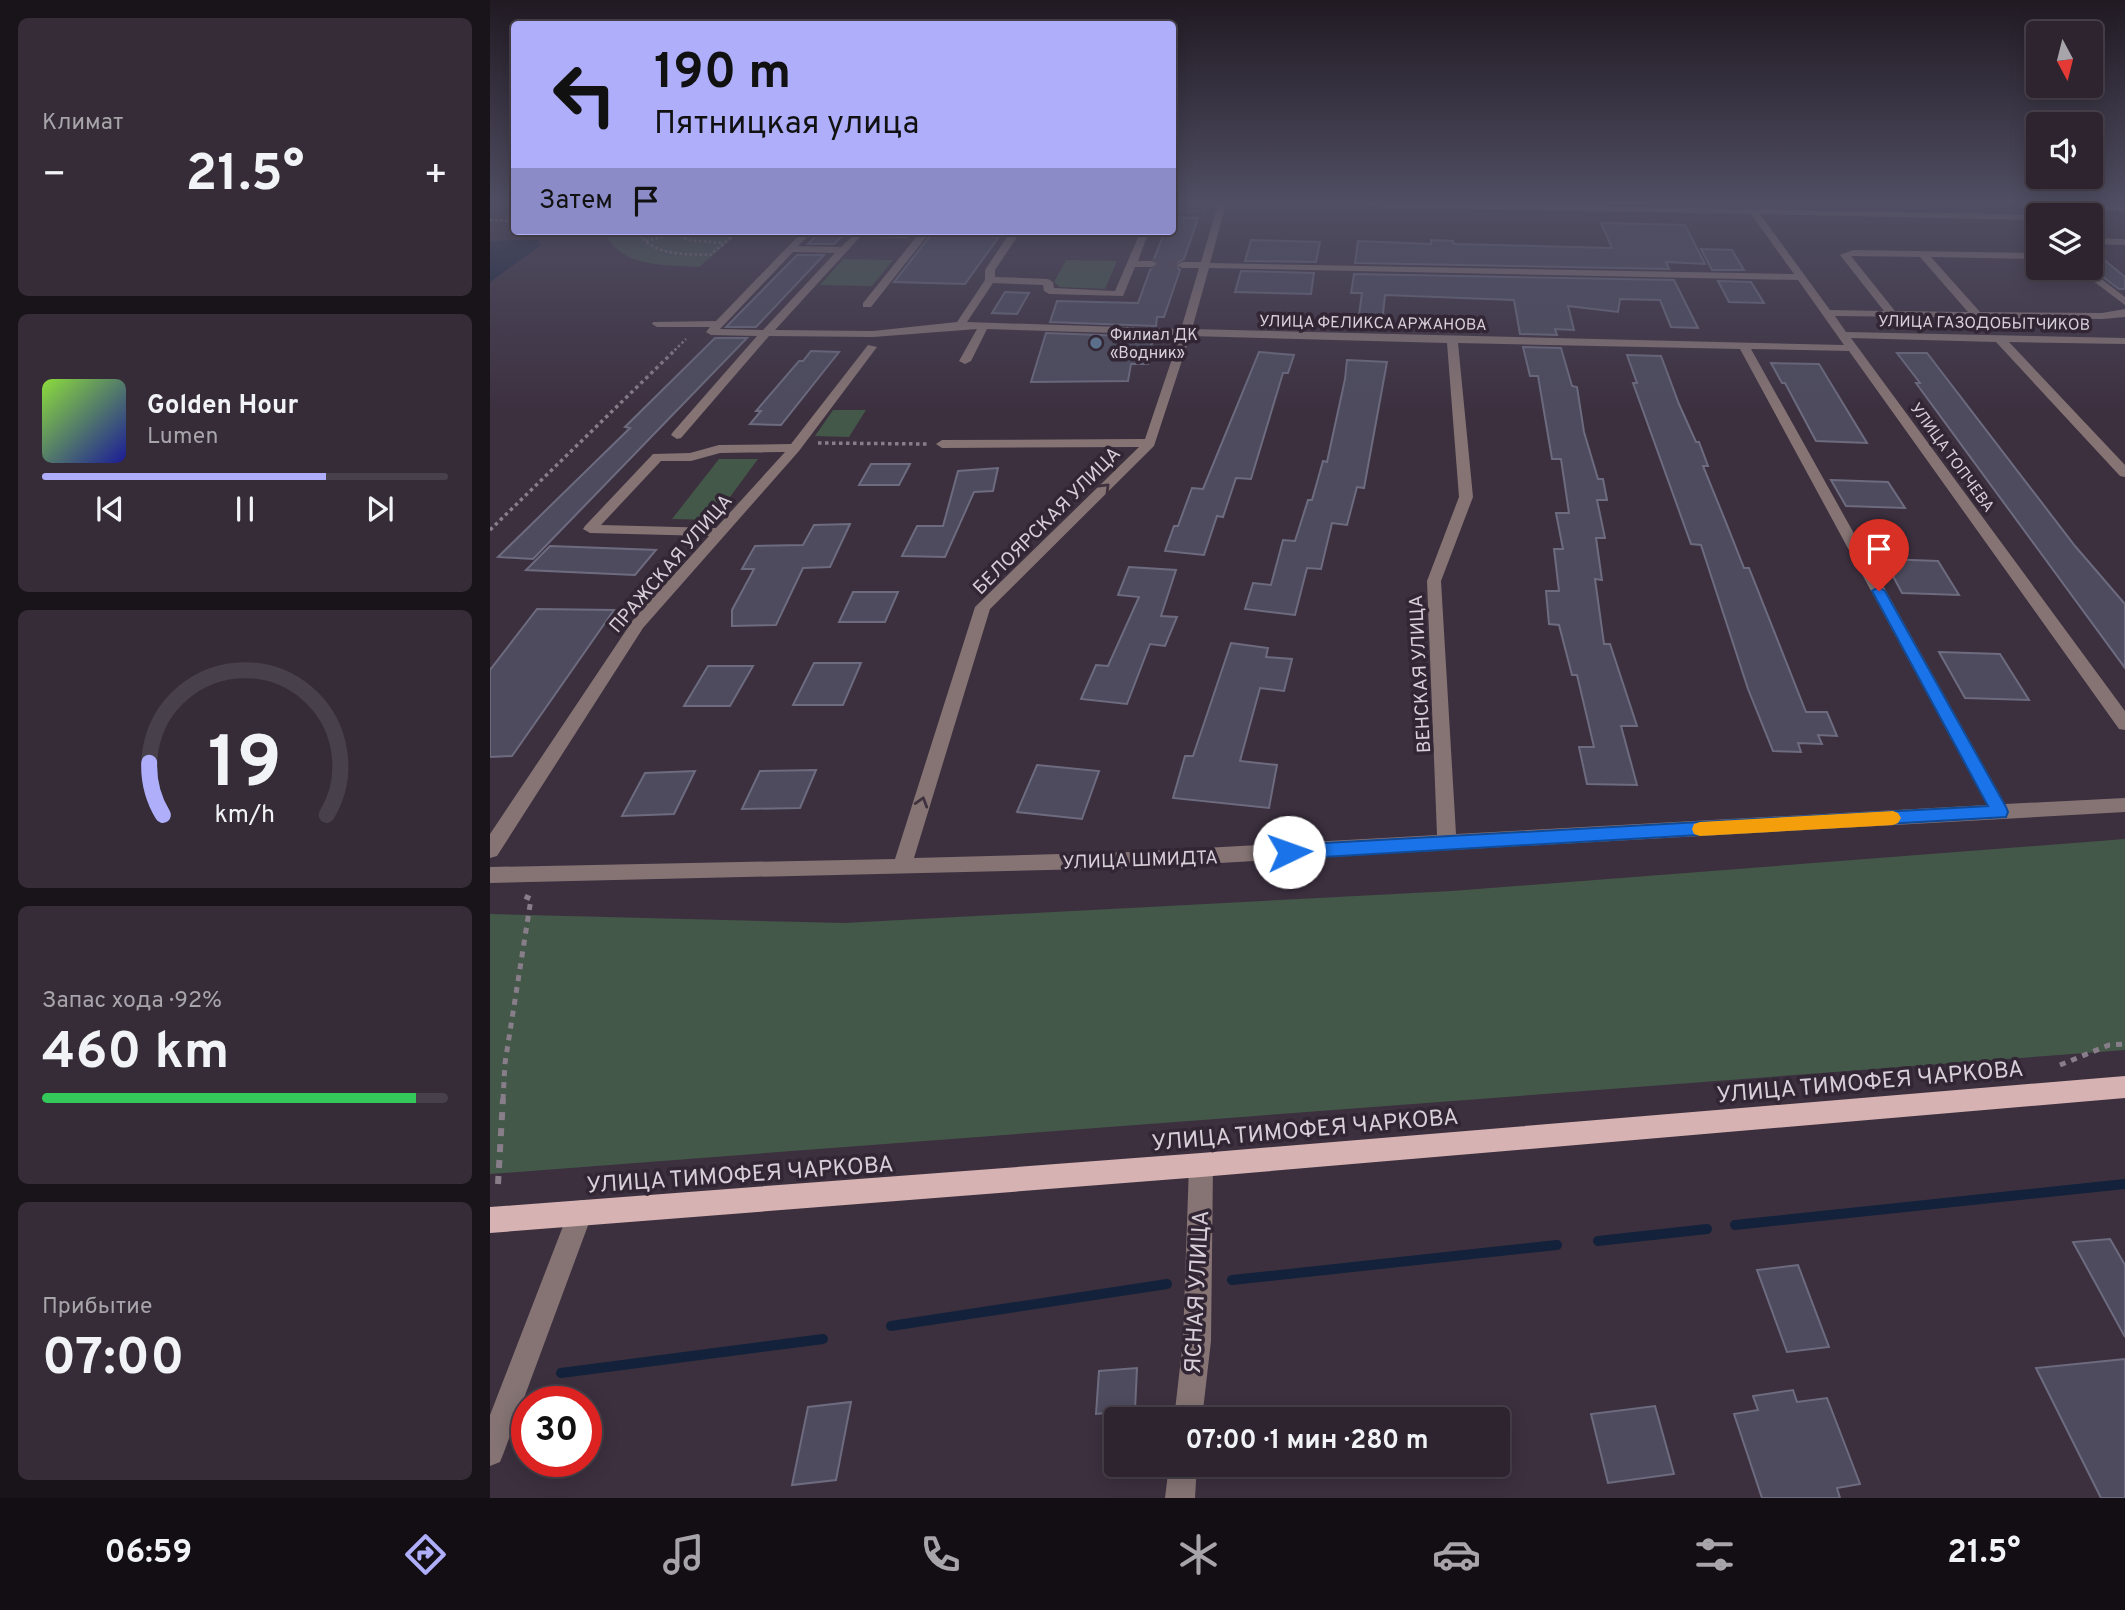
<!DOCTYPE html>
<html lang="ru">
<meta charset="utf-8">
<style>
body{margin:0;font-family:Overpass,sans-serif;background:#352c37;color:#f1f3f6;height:100vh;display:flex;flex-direction:column;font-size:26px;white-space:nowrap}
*{box-sizing:border-box;margin:0}
p{font-size:23px;color:#a7a4aa}
.icon{flex:none;width:38px;height:38px;fill:none;stroke:currentColor;stroke-width:2;stroke-linecap:round;stroke-linejoin:round}
.map{position:relative;flex:1;overflow:hidden}
.drawer{display:flex;flex-direction:column;gap:18px;padding:18px;background:#19141a;width:490px}
.drawer>*{flex:none}
.banner{position:absolute;left:21px;top:21px;width:665px;height:214px;border-radius:7px;box-shadow:0 4px 18px #0003,0 0 0 2px #48414b;background:#aeaefb;color:#111;overflow:hidden}
.needle{width:46px;rotate:173deg}
.buttons{position:absolute;left:1536px;top:21px;display:grid;gap:14px}
.buttons a{display:grid;place-items:center;width:77px;height:77px;border-radius:7px;background:#2d242f;box-shadow:0 4px 18px #0003,0 0 0 2px #48414b;font-size:35px}
.speed{position:absolute;left:21px;top:1386px;display:flex;gap:14px;font-size:35px;font-weight:700;text-align:center}
.speed>*{display:grid;place-content:center;width:91px;height:91px;border-radius:50%;background:#2d242f;box-shadow:0 4px 18px #0003,0 0 0 2px #48414b;line-height:1}
.speed .limit{border:10px solid #d22;background:#fff;color:#111}
.pin{position:absolute;display:grid;place-items:center;width:60px;height:60px;color:#fff;margin:-72px -30px;border-radius:50% 50% 50% 0;rotate:-45deg;box-shadow:0 0 7px #0007}
.pin .icon{rotate:45deg}
.me{position:absolute;width:77px;margin:-38px;rotate:87deg;stroke-linejoin:round;filter:drop-shadow(0 0 5px #0008)}
.turn{display:flex;align-items:center;gap:24px;height:147px;padding:0 28px;font-size:32px}
.turn .icon{width:91px;height:91px;stroke-width:2.5}
.turn b{display:block;font-size:49px;line-height:60px}
.then{display:flex;align-items:center;height:66px;padding:0 28px;background:#0003;gap:14px;font-size:26px}
.big{font-size:52px;font-weight:700;line-height:1.1}
.drawer .tile{flex:1;display:flex;flex-direction:column;justify-content:center;gap:10px;min-width:0;padding:0 24px;border-radius:10px;background:#352c37}
.drawer .dial{align-items:center;gap:0}
.dial svg{height:182px;overflow:visible;fill:none;stroke:#48414b;stroke-width:7;stroke-linecap:round;text-anchor:middle}
.dial text{fill:#f1f3f6;stroke:none}
.song{display:flex;align-items:center;gap:21px}
.cover{width:84px;height:84px;border-radius:10px;background:linear-gradient(135deg,hsl(90 70% 55%),hsl(240 70% 35%))}
.played{height:7px;border-radius:4px;background:linear-gradient(90deg,#aeaefb 70%,#48414b 70%)}
.keys{display:flex;justify-content:space-around;direction:ltr}
.heat{display:flex;justify-content:space-between;align-items:center;font-size:38px;direction:ltr}
.charge{height:10px;border-radius:5px;background:linear-gradient(90deg,#34c759 92%,#48414b 0)}
.trip{position:absolute;left:614px;top:1407px;width:406px;height:70px;border-radius:7px;background:#2d242f;box-shadow:0 4px 18px #0003,0 0 0 2px #48414b;font-weight:700;line-height:70px;text-align:center}
.menu{display:flex;height:112px;justify-content:space-around;align-items:center;background:#120e13;color:#a7a4aa}
.menu .icon{width:49px;height:49px}
.menu .current{color:#aeaefb}
.menu b{font-size:32px;color:#f1f3f6}
main{display:flex;flex:1;min-height:0}
.map>svg:first-child{display:block}
.green{fill:#435848}
.water{fill:#13223a}
.lines{fill:none;stroke-linecap:round;stroke-linejoin:round}
.stream{stroke:#13223a;stroke-width:10}
.building{fill:#4d4b5d;stroke:#6d6b7f;stroke-width:2}
.minor-tunnel{stroke:#534856;stroke-width:10;stroke-dasharray:10 5;stroke-linecap:butt}
.path-far3{stroke:#887e8a;stroke-width:2.5;stroke-dasharray:2.5 2.5;stroke-linecap:butt}
.path-far2{stroke:#887e8a;stroke-width:3.5;stroke-dasharray:3.5 3.5;stroke-linecap:butt}
.path-far1{stroke:#887e8a;stroke-width:5;stroke-dasharray:6 6;stroke-linecap:butt}
.path{stroke:#887e8a;stroke-width:6;stroke-dasharray:8 8;stroke-linecap:butt}
.minor{fill:#867474;fill-rule:evenodd}
.major{fill:#d6b2b2;fill-rule:evenodd}
.oneway{stroke:#3f323e}
.route{fill:#1a73e8;stroke:#114b97;stroke-width:2}
.slow{fill:#f59e0b}
.service-dot{fill:#5c6f8a;stroke:#322635;stroke-width:2.5}
.labels{text-anchor:middle;stroke-width:7;stroke-linejoin:round;paint-order:stroke}
.far-street-label{font-size:16px;fill:#d7cfd8;stroke:#322635}
.far-poi-label{font-size:16px;fill:#d7cfd8;stroke:#322635;text-anchor:start}
.street-label{font-size:19px;fill:#d7cfd8;stroke:#322635}
.near-street-label{font-size:23px;fill:#d7cfd8;stroke:#322635}
</style>
<main>
<section class="drawer">
<div class="tile"><p>Климат</p>
<div class="heat"><a>−</a><b class="big">21.5°</b><a>+</a></div>
</div>
<div class="tile">
<div class="song"><i class="cover"></i><div><b>Golden Hour</b><p>Lumen</p></div></div>
<div class="played"></div>
<div class="keys"><svg class="icon" aria-label="previous" viewBox="0 0 24 24"><path d="M18 5L8 12l10 7zM5 5v14"/></svg><svg class="icon" aria-label="pause" viewBox="0 0 24 24"><path d="M8 5v14M16 5v14"/></svg><svg class="icon" aria-label="next" viewBox="0 0 24 24"><path d="M6 5l10 7-10 7zM19 5v14"/></svg></div>
</div>
<div class="tile dial"><svg viewBox="0 0 100 80">
<path d="M14 69A42 42 0 1 1 86 69"/>
<path d="M14 69A42 42 0 0 1 8 46" stroke="#aeaefb"/>
<text x="50" y="56" font-size="32" font-weight="700">19</text>
<text x="50" y="72" font-size="11">km/h</text>
</svg></div>
<div class="tile"><p>Запас хода · 92%</p><b class="big">460 km</b><div class="charge"></div></div>
<div class="tile"><p>Прибытие</p><b class="big">07:00</b></div>
</section>
<div class="map">
<svg width="1635" height="1498" viewBox="0 0 1635 1498">
<rect width="100%" height="100%" fill="#3c303f"/>
<path class="green" d="M117 231H251L209 267C176 265 132 268 116 234Z
M353 259 403 260 382 286 330 285Z
M576 260 627 261 615 289 570 287 564 282Z
M343 410H376L359 437 325 436Z
M229 459H268L223 520 182 519Z
M1635 839V1050L0 1174V914L354 923 962 891Z"/>
<path class="water" d="M23 240H48L51 245 0 282V241Z"/>
<g class="lines">
<path class="stream" d="M1245 1225 1635 1184
M1108 1241 1217 1229
M742 1280 1067 1245
M401 1326 677 1284
M71 1373 333 1339"/>
</g>
<path class="building" d="M682 217 708 218 694 259 685 264 690 270 674 317H667L666 326 560 322 567 301 648 303 660 270 669 265 664 259 675 231H682Z
M1111 223 1195 225 1215 264 1176 262 1179 269 865 263 868 241 941 244V240L963 241 964 244 1122 248Z
M331 231H357L344 244H318Z
M444 231H513L475 284 404 282Z
M761 240 830 242 826 262 755 261Z
M1211 249 1242 250 1254 270H1222Z
M1601 249 1635 277V289H1629L1601 268Z
M307 255H334L266 327H236Z
M751 271 824 273 821 294 745 292Z
M864 274 1184 280 1208 328 1181 327 1170 300 1130 299 1128 312 1078 306 1084 330 1065 329 1067 335 1030 334 1024 300 895 295 892 323 868 322 872 293H861Z
M1228 281 1261 282 1274 303 1239 302Z
M515 292 539 293 527 314 502 313Z
M556 333 663 337 658 364H641L638 381 541 382Z
M225 338H257L43 559 8 557 140 428 135 427Z
M1033 347 1071 348 1082 386 1087 387 1094 432 1108 479H1113L1117 500H1107L1115 538H1106L1112 580 1105 579 1114 644H1120L1147 726H1131L1147 785 1097 784 1089 747H1104L1087 675H1082L1069 625 1059 624 1056 591H1069L1064 549H1073L1066 513H1079L1071 459H1062L1048 376H1040Z
M321 351 349 352 291 425 260 424 271 411H266L309 361H313Z
M769 352 804 355 798 373H793L761 479 746 478 733 517 727 516 714 555 675 551 684 526H688L702 488 713 489Z
M1407 353H1437L1585 546 1635 604V668L1426 383H1430Z
M1137 355 1171 356 1189 404 1206 442H1209L1218 466H1213L1235 520 1254 568H1259L1316 712H1337L1347 736 1328 735 1332 744 1308 743 1311 752 1283 751 1258 689 1211 545 1201 544 1143 383H1147Z
M857 360 897 362 874 488 867 487 857 525 842 523 831 569 817 568 805 615 755 609 763 583 781 585 793 540 805 541 818 500H822L833 461 837 462 855 379Z
M1281 363 1329 364 1377 443 1326 441 1295 383H1292Z
M381 464H420L409 485H369Z
M508 468 503 491 484 492 455 557 412 556 427 526H453L468 471Z
M1341 480 1398 482 1415 508 1356 506Z
M360 524 340 567 313 568 286 625 242 626V610L264 569H252L265 546 313 545 324 525Z
M60 546 166 550 145 575 36 570Z
M1394 559 1448 561 1469 595 1412 593Z
M639 567 686 570 671 616 687 617 675 646 660 644 637 704 591 699 606 665 618 666 649 597 628 595Z
M363 592H408L395 622H349Z
M47 609 124 610 22 756 0 757V670Z
M741 643 778 648 776 657 802 659 794 691 770 688 750 761 787 765 779 808 683 798 695 756H703Z
M1449 652 1510 654 1539 700 1475 698Z
M324 663H371L353 705H303Z
M218 666H263L240 706H194Z
M547 765 609 771 592 819 527 812Z
M326 770 310 808 252 809 270 771Z
M205 771 184 814 132 816 155 773Z
M1620 1239 1635 1265V1337L1583 1242Z
M1308 1265 1339 1347 1297 1352 1267 1270Z
M1635 1359V1498H1611L1546 1368Z
M647 1368 645 1410 606 1414 609 1371Z
M1303 1390 1307 1402 1337 1398 1370 1484 1347 1488 1350 1498H1272L1244 1414 1268 1410 1263 1396Z
M361 1402 346 1480 302 1485 318 1407Z
M1165 1406 1184 1474 1118 1483 1101 1414Z"/>
<g class="lines">
<path class="minor-tunnel" d="M662 264 692 265"/>
<path class="path-far3" d="M682 211H716
M0 220 24 221
M147 231C162 256 194 254 220 255L249 231
M181 231 198 240 234 243
M156 241 192 231
M181 354 196 339"/>
<path class="path-far2" d="M328 443 438 444
M0 530 183 352"/>
<path class="path-far1" d="M1570 1065 1619 1045 1635 1044
M13 1100 15 1063 41 899 32 895"/>
<path class="path" d="M8 1184 13 1099"/>
<path class="minor" d="M728 204H736L720 263 1304 274 1261 214 879 207 875 204H1000L1552 215H1549V220L1270 214 1340 310 1394 311 1350 255 1363 250 1549 253V259L1441 257 1490 312 1612 313 1635 309V317L1612 319 1345 316 1356 332 1635 338V344L1519 342 1635 465V477L1630 476 1506 342 1361 338 1635 711V730L1629 729 1359 351 1261 349 1515 804 1635 798V812L642 868 0 883V867L405 859 485 607 649 447 452 448 446 444 452 440 655 439 690 335 497 329 481 361 475 364 469 361 487 329 383 337 279 336 191 438 187 439 181 435 183 432 267 336 221 335 216 332 220 327H167L162 324 163 322 226 321 313 231H323L308 246 351 247 368 231H425L417 238 370 237 285 330 383 331 467 322 495 280V270L521 231H531L505 270V277L558 279 563 282 564 288 625 291 649 235 619 234 614 231H659L648 261H662L667 264 662 267H645L633 296 559 294 554 291 553 285 503 283 477 322 691 329 709 268H692L687 265 692 262H711ZM303 252 345 253 273 330 230 329ZM1361 256 1430 257 1478 312 1405 311ZM719 268 1308 280 1354 345 702 329ZM700 336 957 343 969 497 937 581 947 835 642 852 424 858 500 609 664 446ZM968 343 1250 349 1497 805 966 834 951 581 983 497Z
M1533 204 1635 205V211L1534 209 1530 206Z
M431 231H441L381 307H373V303Z
M1601 238 1635 239V245L1601 244Z
M1586 268H1597L1635 297V305Z
M378 345 387 347 309 451 153 628 7 856 0 858V834L143 620 219 536 100 533 93 529 95 526 163 454 200 453 229 445 301 444ZM295 452 226 528 111 525 171 461H201L230 453Z
M711 1153 720 1156 723 1165 721 1341 712 1419H684L693 1341 699 1165 702 1156Z
M91 1200 100 1203 103 1212 14 1452 10 1462 0 1466V1415L82 1203Z
M679 1465H707L705 1498H675Z"/>
<path class="major" d="M1635 1076V1098L711 1177 0 1233V1207L711 1153Z"/>
</g>
<defs><path id="oneway-chevron" d="M-2-3.5L2.5 0L-2 3.5" fill="none" stroke-width="1.6" stroke-linecap="round" stroke-linejoin="round" transform="scale(1.75)"/></defs>
<g class="oneway">
<use href="#oneway-chevron" transform="translate(615 488) rotate(-45)"/>
<use href="#oneway-chevron" transform="translate(432 802) rotate(-73)"/>
</g>
<linearGradient id="sky" x2="0" y2="1"><stop stop-color="#211a23"/><stop offset="0.49" stop-color="#504e63"/><stop offset="1" stop-color="#504e63" stop-opacity="0"/></linearGradient>
<rect width="1635" height="413" fill="url(#sky)"/>
<path class="route" d="M1389 587 1395 591 1516 807 1518 812 1516 817 799 859 793 857 791 852 793 847 799 845 1498 806 1382 591Z"/>
<path class="slow" d="M1403 811 1408 813 1411 818 1408 823 1403 825 1210 836 1204 834 1202 829 1204 824 1210 822Z"/>
<circle class="service-dot" cx="606" cy="343" r="7"/>
<g class="labels">
<g class="far-street-label">
<text transform="translate(883 322) rotate(1)" y="6">УЛИЦА ФЕЛИКСА АРЖАНОВА</text>
<text transform="translate(1494 322) rotate(1)" y="6">УЛИЦА ГАЗОДОБЫТЧИКОВ</text>
<text transform="translate(1463 457) rotate(54)" y="6">УЛИЦА ТОПЧЕВА</text>
</g>
<g class="far-poi-label">
<text x="620" y="340">Филиал ДК<tspan x="620" dy="18">«Водник»</tspan></text>
</g>
<g class="street-label">
<text transform="translate(556 520) rotate(-45)" y="7">БЕЛОЯРСКАЯ УЛИЦА</text>
<text transform="translate(180 563) rotate(-49)" y="7">ПРАЖСКАЯ УЛИЦА</text>
<text transform="translate(929 674) rotate(-93)" y="7">ВЕНСКАЯ УЛИЦА</text>
<text transform="translate(650 859) rotate(-2)" y="7">УЛИЦА ШМИДТА</text>
</g>
<g class="near-street-label">
<text transform="translate(1380 1081) rotate(-5)" y="8">УЛИЦА ТИМОФЕЯ ЧАРКОВА</text>
<text transform="translate(815 1129) rotate(-5)" y="8">УЛИЦА ТИМОФЕЯ ЧАРКОВА</text>
<text transform="translate(250 1174) rotate(-4)" y="8">УЛИЦА ТИМОФЕЯ ЧАРКОВА</text>
<text transform="translate(706 1292) rotate(-87)" y="8">ЯСНАЯ УЛИЦА</text>
</g>
</g>
</svg>
<div class="buttons">
<a><svg class="needle" viewBox="-14 -14 28 28"><path d="M0-13l5 13h-10z" fill="#e53935"/><path d="M0 13l5-13h-10z" fill="#a7a4aa"/></svg></a>
<a><svg class="icon" aria-label="sound" viewBox="0 0 24 24"><path d="M4 9h4l5-4v14l-5-4H4zM17 9q2 3 0 6"/></svg></a>
<a><svg class="icon" aria-label="layers" viewBox="0 0 24 24"><path d="M12 4l9 5-9 5-9-5zM3 14l9 5 9-5"/></svg></a>
</div>
<div class="speed"><div class="limit">30</div></div>
<div class="pin" style="left:1389px;top:591px;background:#d93025"><svg class="icon" aria-label="arrive" viewBox="0 0 24 24"><path d="M6 21V4h12l-3 4 3 4H6"/></svg></div>
<svg class="me" style="left:799px;top:852px" viewBox="-20 -20 40 40"><circle r="19" fill="#fff"/><path d="M0-13L10 11 0 6-10 11z" fill="#1a73e8"/></svg>
<div class="trip">07:00 · 1 мин · 280 m</div>
<div class="banner">
<div class="turn"><svg class="icon" aria-label="left" viewBox="0 0 24 24"><path d="M17 20v-9H6M10 6l-5 5 5 5"/></svg><div><b>190 m</b>Пятницкая улица</div></div>
<div class="then">Затем<svg class="icon" aria-label="arrive" viewBox="0 0 24 24"><path d="M6 21V4h12l-3 4 3 4H6"/></svg></div>
</div>
</div>
</main>
<nav class="menu">
<b>06:59</b>
<svg class="icon current" aria-label="directions" viewBox="0 0 24 24"><path d="M12 3l9 9-9 9-9-9zM9 14v-3h6M13 9l2 2-2 2"/></svg>
<svg class="icon" aria-label="music" viewBox="0 0 24 24"><path d="M9 18V5l10-2v13"/><circle cx="6" cy="18" r="3"/><circle cx="16" cy="16" r="3"/></svg>
<svg class="icon" aria-label="phone" viewBox="0 0 24 24"><path d="M5 4h4l2 5-3 2q2 4 5 5l2-3 5 2v4C11 20 4 13 5 4z"/></svg>
<svg class="icon" aria-label="climate" viewBox="0 0 24 24"><path d="M12 3v18M4 7l16 10M4 17L20 7"/></svg>
<svg class="icon" aria-label="car" viewBox="0 0 24 24"><path d="M5 17H2v-5l4-1 3-4h7l3 4 3 1v5h-3M9 17h6M6 11h13"/><circle cx="7" cy="17" r="2"/><circle cx="17" cy="17" r="2"/></svg>
<svg class="icon" aria-label="filters" viewBox="0 0 24 24"><path d="M4 7h16M4 17h16"/><circle cx="9" cy="7" r="2"/><circle cx="15" cy="17" r="2"/></svg>
<b>21.5°</b>
</nav>
